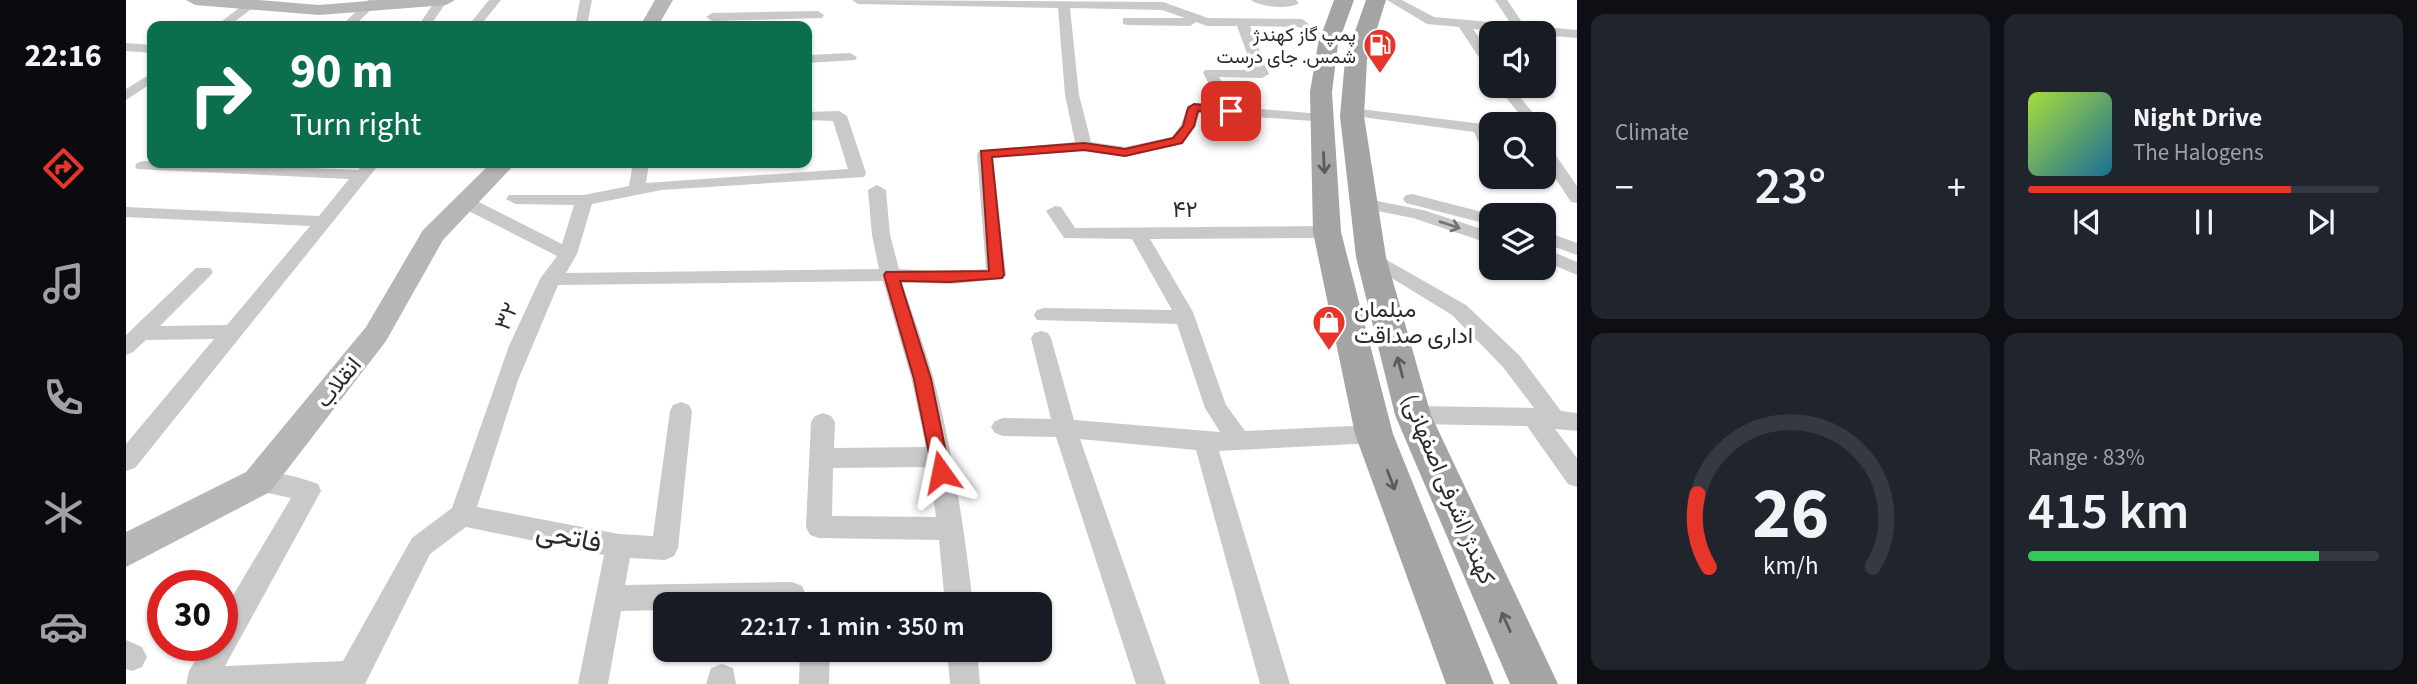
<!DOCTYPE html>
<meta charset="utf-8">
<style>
body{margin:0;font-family:"Source Sans 3",Vazirmatn,sans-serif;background:#20242c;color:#f1f3f6;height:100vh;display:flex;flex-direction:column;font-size:26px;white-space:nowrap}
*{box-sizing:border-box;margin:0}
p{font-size:23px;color:#9ea1a6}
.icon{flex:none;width:38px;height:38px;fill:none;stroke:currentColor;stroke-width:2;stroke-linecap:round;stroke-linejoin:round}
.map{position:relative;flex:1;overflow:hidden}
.details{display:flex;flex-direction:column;gap:14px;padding:14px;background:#0d0f14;width:840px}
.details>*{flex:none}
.hud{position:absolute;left:21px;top:21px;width:665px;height:147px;border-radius:14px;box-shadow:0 2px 5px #0004;background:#0b6e4f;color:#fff;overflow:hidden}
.tools{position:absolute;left:1353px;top:21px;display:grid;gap:14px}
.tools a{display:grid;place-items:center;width:77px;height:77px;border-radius:14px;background:#171b24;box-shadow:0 2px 5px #0004;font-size:35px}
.speed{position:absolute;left:21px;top:570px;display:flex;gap:14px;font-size:35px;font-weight:700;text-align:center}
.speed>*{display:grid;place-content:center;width:91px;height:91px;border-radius:50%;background:#171b24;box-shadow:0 2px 5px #0004;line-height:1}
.speed .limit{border:10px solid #d22;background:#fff;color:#111}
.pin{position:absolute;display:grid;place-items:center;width:60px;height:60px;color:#fff;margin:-30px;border-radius:14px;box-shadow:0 4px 10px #0006}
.me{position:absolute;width:77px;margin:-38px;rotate:348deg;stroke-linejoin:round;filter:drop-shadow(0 0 5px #0008)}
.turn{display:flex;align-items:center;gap:24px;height:147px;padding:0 28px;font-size:32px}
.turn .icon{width:91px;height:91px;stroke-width:2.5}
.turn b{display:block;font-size:49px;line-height:60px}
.big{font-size:52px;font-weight:600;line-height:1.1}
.details .tile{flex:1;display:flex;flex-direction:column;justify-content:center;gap:10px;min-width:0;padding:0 24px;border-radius:14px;background:#20242c}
.details .dial{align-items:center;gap:0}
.dial svg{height:182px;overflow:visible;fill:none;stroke:#363941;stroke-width:7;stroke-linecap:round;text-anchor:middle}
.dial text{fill:#f1f3f6;stroke:none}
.song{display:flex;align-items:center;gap:21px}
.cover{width:84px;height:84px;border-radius:10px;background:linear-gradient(135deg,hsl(80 70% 55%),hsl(200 70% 35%))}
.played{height:7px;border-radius:4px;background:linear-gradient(90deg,#e7352a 75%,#363941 75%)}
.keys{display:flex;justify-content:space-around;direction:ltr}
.heat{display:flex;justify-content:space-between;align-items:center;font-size:38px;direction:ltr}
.charge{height:10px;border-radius:5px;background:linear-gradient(90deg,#34c759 83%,#363941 0)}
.details .tiles{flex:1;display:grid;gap:14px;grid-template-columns:repeat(2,1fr)}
.trip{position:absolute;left:527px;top:592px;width:399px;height:70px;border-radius:14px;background:#171b24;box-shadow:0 2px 5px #0004;font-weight:600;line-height:70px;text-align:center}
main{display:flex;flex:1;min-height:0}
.tab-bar{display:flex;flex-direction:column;width:126px;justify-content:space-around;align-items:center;background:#090b0e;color:#9ea1a6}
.tab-bar .icon{width:49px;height:49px}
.tab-bar .on{color:#e7352a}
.tab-bar b{font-size:32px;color:#f1f3f6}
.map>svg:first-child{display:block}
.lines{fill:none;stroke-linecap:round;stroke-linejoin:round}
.street{fill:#c9c9c9;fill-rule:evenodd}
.secondary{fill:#b6b6b6;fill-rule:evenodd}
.primary{fill:#a4a4a4;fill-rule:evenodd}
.oneway{stroke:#5c5c5c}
.oneway2{stroke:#737373}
.route{fill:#e7352a;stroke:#96221b;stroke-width:2}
.labels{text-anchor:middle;stroke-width:7;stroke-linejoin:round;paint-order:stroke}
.far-poi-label{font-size:19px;fill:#2c2c2c;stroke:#fff;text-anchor:end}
.street-label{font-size:23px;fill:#2c2c2c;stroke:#fff}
.poi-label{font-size:23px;fill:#2c2c2c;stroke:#fff;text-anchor:start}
.near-street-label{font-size:28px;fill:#2c2c2c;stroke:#fff}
</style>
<main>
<nav class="tab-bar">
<b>22:16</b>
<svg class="icon on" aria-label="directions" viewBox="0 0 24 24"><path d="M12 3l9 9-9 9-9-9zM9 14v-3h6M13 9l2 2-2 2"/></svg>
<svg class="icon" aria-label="music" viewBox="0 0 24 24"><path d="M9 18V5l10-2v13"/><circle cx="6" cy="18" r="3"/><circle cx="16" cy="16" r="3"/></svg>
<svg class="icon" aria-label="phone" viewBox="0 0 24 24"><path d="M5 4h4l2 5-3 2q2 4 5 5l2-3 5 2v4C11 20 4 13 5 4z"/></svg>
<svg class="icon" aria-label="climate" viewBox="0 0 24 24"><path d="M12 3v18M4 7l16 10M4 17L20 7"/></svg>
<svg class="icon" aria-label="car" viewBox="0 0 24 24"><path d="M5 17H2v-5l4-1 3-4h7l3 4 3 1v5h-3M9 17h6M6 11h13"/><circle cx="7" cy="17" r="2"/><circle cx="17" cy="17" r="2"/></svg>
</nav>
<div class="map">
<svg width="1451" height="684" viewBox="0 0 1451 684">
<rect width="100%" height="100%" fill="#fff"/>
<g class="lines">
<path class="street" d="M124 0 130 4 128 7 103 26H89Z
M242 0H255L228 26H215Z
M310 0H322L304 26H292Z
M363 0H375L354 26H342Z
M454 0H466L461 26H449Z
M726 0 1037 2 1082 18 1176 19 1209 44 1207 47H1197L1173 27 1124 26 1143 74 1136 78 1093 77 1110 107 1196 114 1201 116 1204 119 1201 122 1073 113 1070 126 1057 143 999 157 958 151 867 158 880 275 877 279 824 284 776 282C786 315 799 347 808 380 827 453 838 528 847 604H819L813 540 693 538 684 535 680 527 685 422 689 416 697 413 705 416 709 422 708 448 800 447 785 377 757 281 432 285 392 380 351 507 493 534 527 536 544 411 547 405 555 402 563 405 566 411 552 548 548 556 539 560 504 558 499 585 666 582 676 586 680 595 676 604H539V610L495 611 482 684H452L478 555 340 527 304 554 239 684H60L63 671 78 646H96V614L165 498 123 489 120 482 123 475C142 468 173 477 192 484L195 491 99 666 217 661 286 538 326 508 383 346 414 279 431 256 331 205 328 201 331 197H343L436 244 448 205 389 204 380 199 383 195H458L503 186 507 163H523L520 183 722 169 707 121 681 120V112L713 111 721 116 740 173 738 177 535 190 466 204 451 254 440 273 753 269 746 235 742 190 751 185 760 190 764 235 773 269 824 272 860 269 851 154 853 151 949 142 939 95 932 8 732 4ZM944 8 1036 10 1059 18H997V24L1001 25 1064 26 1070 22 1081 26H1111L1127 70H1079L1077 73 1095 106 1062 105 1055 125 1046 137 999 147 965 142 953 95ZM803 467 810 517 706 516 707 468Z
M1125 0H1170L1173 3C1163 10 1135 7 1125 0Z
M1261 0H1276L1308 17 1385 24 1369 0H1381L1398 25 1451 30V38L1347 29 1365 55V69L1360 68 1333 27 1301 24Z
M692 11 698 15 696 18 586 21 580 17 586 13Z
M0 43 26 45V53L0 51Z
M724 53 731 57 729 60 681 63V55Z
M26 73V83L0 100V89Z
M1371 86H1385L1416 124H1401Z
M1226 108 1365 125V157L1357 152 1348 132 1221 115 1219 112 1221 109Z
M1418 145 1424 147 1451 186V203L1445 202 1418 161Z
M17 161 232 170 238 163H254L9 468 0 471V444L88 339 20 340 7 352 0 355V335L70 268H84L87 272 84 276 34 326 101 325 184 226 0 217V207L193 216 223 179 11 169 9 166 11 163Z
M1286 194 1368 215H1365V225L1280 203 1277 199 1280 195Z
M1236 198 1297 210 1365 232V244L1287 218 1230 207 1227 203Z
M929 206 935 207 949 228 1201 226 1210 232 1201 238 1024 239 1067 312 1100 405 1119 431 1248 425 1256 427 1260 434 1256 441 1248 443 1093 451 1164 684H1134L1070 450 954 439 1040 684H1010L930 437 877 436 869 433 865 427 869 421 877 418 925 419 905 338 908 333 915 331 922 333 925 338 948 420 1094 432 1079 408 1051 324 911 320 908 315 911 310 918 308 1046 310 1006 239 938 238 920 211Z
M1418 231 1451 243V255L1418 243Z
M1418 248 1451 262V275L1418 261Z
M1245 251 1340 305 1393 355 1435 411 1451 413V431L1429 429 1451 458V487L1442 484 1401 426 1287 424 1279 421 1276 415 1279 409 1287 406 1408 408 1377 367 1326 315 1238 261 1236 257 1238 253Z
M0 640 16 647 21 657 16 667 6 671 0 669Z
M674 649H704L703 684H673Z
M821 649H851L854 684H824Z
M596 664 607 668 610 684H580L585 668Z"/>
<path class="secondary" d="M60 0H133L193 5 254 0H329L320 5 193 15 69 5Z
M529 0H547L532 26H514Z
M365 163H390L317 240 260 341 144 492 0 567V532L120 472 240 327 297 230Z"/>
<path class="primary" d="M1208 0H1228L1212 44 1206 92 1215 232 1267 434 1368 684H1320L1229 434 1187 232 1184 92 1192 44Z
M1240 0H1260L1241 60 1238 116 1260 257 1305 415 1432 684H1384L1269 415 1230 257 1214 116 1219 60Z"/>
</g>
<defs><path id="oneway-shaft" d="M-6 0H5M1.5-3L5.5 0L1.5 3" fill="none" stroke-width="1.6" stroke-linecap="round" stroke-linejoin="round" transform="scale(1.75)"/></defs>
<g class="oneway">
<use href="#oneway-shaft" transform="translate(1198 163) rotate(87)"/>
<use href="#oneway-shaft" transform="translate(1274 367) rotate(-105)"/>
<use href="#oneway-shaft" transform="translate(1265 480) rotate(69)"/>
<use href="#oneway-shaft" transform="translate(1380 622) rotate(-114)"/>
</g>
<use class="oneway2" href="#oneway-shaft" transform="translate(1324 225) rotate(18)"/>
<path class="route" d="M1068 104 1105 107 1111 111 1105 114 1072 111 1068 126 1056 143 999 156 958 150 866 157 878 275 876 278 824 282 774 281 805 379 824 472 822 478 815 480 808 478 788 379 758 275 760 272 863 271 855 151 958 143 999 149 1047 138 1057 126 1062 108Z"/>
<defs>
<symbol id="fuel-pin" viewBox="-11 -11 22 30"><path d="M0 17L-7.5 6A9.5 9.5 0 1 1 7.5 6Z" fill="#e7352a" stroke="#fff"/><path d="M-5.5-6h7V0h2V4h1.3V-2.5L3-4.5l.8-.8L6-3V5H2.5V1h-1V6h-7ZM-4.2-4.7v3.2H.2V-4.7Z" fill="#fff"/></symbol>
<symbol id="shop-pin" viewBox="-11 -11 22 30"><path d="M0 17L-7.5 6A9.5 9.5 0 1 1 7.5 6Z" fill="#e7352a" stroke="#fff"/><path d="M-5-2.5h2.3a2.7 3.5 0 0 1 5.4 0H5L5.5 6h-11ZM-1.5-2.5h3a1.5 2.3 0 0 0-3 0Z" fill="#fff"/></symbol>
</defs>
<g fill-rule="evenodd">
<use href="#fuel-pin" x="1235" y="26" width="38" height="52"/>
<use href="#shop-pin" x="1184" y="303" width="38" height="52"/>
</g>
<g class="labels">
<g class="far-poi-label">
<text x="1230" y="41">پمپ گاز کهندژ<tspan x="1230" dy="22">شمس. جای درست</tspan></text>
</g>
<g class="street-label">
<text x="1059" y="217">۴۲</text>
<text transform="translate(380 316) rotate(-67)" y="8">۳۲</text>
<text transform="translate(212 382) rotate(-51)" y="8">انقلاب</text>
<text transform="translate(1323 489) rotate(67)" y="8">کهندژ (اشرفی اصفهانی)</text>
</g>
<g class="poi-label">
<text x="1228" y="317">مبلمان<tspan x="1228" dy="26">اداری صداقت</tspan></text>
</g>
<g class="near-street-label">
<text transform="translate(443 536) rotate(11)" y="10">فاتحی</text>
</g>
</g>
</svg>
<div class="tools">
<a><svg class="icon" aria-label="sound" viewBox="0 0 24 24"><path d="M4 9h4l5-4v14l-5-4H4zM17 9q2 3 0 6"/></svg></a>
<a><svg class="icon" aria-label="search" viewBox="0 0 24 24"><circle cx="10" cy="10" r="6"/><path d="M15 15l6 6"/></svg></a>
<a><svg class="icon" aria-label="layers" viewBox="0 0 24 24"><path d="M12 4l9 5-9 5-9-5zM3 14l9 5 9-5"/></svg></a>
</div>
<div class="speed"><div class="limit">30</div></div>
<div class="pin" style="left:1105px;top:111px;background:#d93025"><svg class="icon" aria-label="arrive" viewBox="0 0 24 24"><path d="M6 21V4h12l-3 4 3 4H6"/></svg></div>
<svg class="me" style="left:815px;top:472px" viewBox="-20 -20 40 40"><path d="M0-17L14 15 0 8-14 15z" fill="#e7352a" stroke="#fff" stroke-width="4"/></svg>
<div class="trip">22:17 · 1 min · 350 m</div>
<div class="hud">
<div class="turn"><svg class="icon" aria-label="right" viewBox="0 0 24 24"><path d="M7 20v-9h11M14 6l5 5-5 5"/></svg><div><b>90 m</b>Turn right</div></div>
</div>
</div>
<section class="details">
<div class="tiles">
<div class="tile"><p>Climate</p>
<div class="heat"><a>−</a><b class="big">23°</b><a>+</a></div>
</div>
<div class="tile">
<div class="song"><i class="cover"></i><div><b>Night Drive</b><p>The Halogens</p></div></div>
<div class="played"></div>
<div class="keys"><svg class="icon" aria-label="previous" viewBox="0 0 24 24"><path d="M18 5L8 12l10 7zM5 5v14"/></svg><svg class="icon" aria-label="pause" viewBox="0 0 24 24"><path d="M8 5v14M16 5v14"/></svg><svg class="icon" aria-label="next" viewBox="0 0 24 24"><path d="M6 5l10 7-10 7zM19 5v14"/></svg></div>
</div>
<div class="tile dial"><svg viewBox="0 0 100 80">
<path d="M14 69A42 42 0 1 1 86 69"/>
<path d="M14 69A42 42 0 0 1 9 37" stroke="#e7352a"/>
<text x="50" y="56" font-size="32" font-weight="700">26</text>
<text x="50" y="72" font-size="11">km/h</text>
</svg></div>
<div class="tile"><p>Range · 83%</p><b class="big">415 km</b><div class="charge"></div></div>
</div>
</section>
</main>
